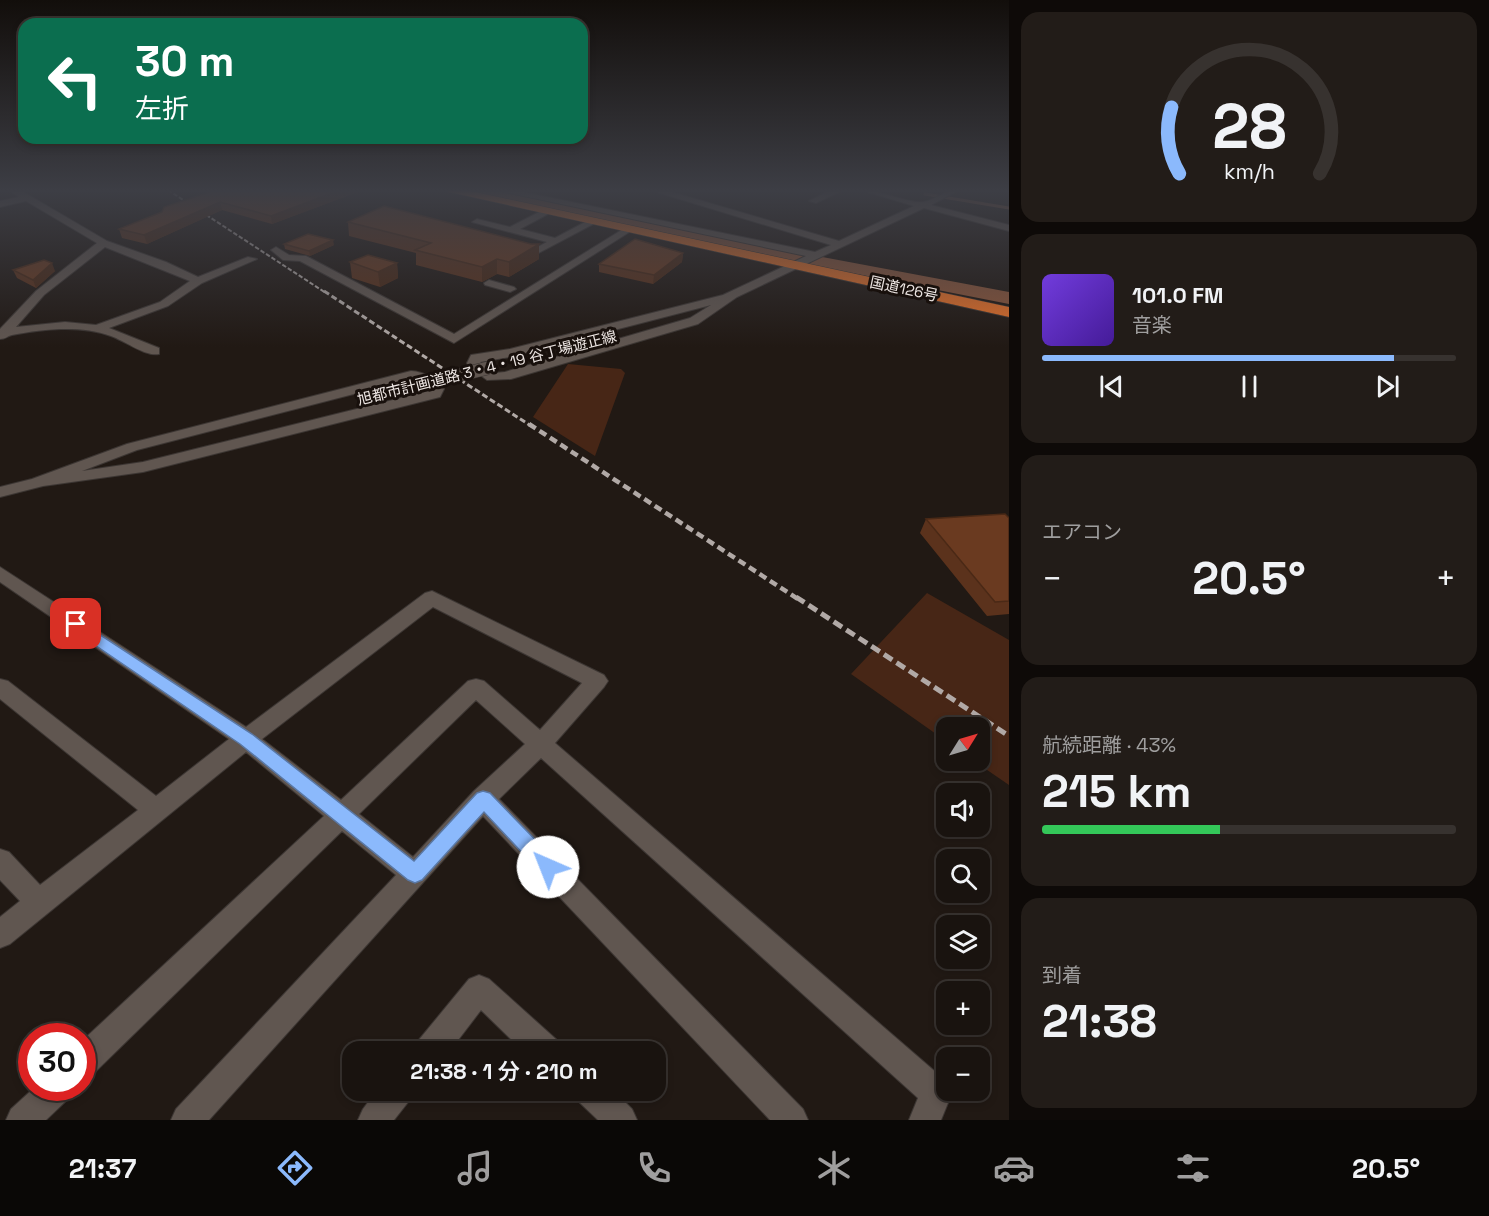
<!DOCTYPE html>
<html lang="ja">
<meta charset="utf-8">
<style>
body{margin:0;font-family:"Space Grotesk","Noto Sans JP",sans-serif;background:#221c18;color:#f1f3f6;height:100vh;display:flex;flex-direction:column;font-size:22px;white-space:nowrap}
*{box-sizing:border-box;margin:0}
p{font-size:20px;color:#9f9e9e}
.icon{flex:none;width:33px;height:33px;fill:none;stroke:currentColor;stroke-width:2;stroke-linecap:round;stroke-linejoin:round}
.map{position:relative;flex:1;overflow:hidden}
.sheet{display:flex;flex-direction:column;gap:12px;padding:12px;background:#0e0a08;width:480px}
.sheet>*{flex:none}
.top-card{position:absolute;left:18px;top:18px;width:570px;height:126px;border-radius:18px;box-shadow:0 3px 9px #0003,0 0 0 2px #37322f;background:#0b6e4f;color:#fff;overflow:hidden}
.needle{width:39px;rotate:53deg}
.buttons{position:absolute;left:936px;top:717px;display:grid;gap:12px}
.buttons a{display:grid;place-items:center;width:54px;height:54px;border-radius:12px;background:#19130f;box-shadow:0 3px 9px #0003,0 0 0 2px #37322f;font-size:30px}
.speed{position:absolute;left:18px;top:1023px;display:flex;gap:12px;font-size:30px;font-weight:700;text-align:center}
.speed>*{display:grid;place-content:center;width:78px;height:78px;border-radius:50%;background:#19130f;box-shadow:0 3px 9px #0003,0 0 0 2px #37322f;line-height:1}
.speed .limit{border:9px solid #d22;background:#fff;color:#111}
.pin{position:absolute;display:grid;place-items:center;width:51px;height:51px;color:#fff;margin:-26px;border-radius:12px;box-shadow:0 3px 9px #0006}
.me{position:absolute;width:66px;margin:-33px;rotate:316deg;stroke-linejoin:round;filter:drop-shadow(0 0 4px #0008)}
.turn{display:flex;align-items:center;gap:21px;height:126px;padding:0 18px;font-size:27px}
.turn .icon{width:78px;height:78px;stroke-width:2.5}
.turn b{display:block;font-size:42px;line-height:51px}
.big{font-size:45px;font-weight:600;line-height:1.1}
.sheet .tile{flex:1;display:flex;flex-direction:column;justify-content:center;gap:9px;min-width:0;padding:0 21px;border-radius:18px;background:#221c18}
.sheet .dial{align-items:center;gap:0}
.dial svg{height:156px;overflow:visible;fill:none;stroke:#37322f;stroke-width:7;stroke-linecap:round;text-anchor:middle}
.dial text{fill:#f1f3f6;stroke:none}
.song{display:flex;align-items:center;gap:18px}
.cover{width:72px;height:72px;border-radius:9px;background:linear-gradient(135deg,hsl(260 70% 55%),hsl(260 70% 35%))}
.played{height:6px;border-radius:3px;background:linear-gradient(90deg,#8bb9fc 85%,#37322f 85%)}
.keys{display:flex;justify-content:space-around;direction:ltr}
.heat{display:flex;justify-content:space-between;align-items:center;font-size:33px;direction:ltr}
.charge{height:9px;border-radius:4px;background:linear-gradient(90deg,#34c759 43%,#37322f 0)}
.trip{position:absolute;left:342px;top:1041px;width:324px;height:60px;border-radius:18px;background:#19130f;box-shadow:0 3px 9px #0003,0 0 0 2px #37322f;font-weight:600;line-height:60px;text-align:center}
.tabs{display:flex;height:96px;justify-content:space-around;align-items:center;background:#0a0806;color:#9f9e9e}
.tabs .icon{width:42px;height:42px}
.tabs .current{color:#8bb9fc}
.tabs b{font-size:27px;color:#f1f3f6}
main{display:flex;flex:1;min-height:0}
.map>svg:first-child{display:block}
.green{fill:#472616}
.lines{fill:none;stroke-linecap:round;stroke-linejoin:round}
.stream{stroke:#87543a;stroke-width:3}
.river{fill:#87543a;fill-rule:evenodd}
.minor-casing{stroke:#3c3633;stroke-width:2}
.highway-casing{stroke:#3c3633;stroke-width:1}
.minor{fill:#605650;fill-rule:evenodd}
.highway{fill:#dd6d29;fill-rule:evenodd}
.rail-far3{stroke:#b1a9a6;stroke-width:2;stroke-dasharray:4.5 2;stroke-linecap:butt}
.rail-far2{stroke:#b1a9a6;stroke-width:3;stroke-dasharray:6 3;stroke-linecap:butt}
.rail-far1{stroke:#b1a9a6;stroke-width:4.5;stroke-dasharray:8 4.5;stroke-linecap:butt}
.rail{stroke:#b1a9a6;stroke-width:5;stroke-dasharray:10 5;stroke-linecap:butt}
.minor-bridge-casing{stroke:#3c3633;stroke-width:14;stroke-linecap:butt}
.minor-bridge{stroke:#605650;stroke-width:13}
.wall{fill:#5b321c}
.shaded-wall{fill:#4a2916}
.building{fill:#6a3a20;stroke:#4a2916;stroke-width:1.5}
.route{fill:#8bb9fc;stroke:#5a78a4;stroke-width:1.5}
.labels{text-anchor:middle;stroke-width:6;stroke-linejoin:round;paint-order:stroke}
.far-street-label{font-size:15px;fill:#ece5e2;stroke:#18100c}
</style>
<main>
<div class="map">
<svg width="1009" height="1120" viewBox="0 0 1009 1120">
<rect width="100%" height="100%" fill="#211914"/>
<path class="green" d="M568 364 621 369 625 373 595 456 533 417Z
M927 593 1009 640V785L974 761 980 760V728H946V741L851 674Z"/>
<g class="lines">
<path class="stream" d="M925 194 1009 208"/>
<path class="river" d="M476 190H506L785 250 1009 292V304L785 260 483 194Z"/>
<defs>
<path id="minor" d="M9 190H20L107 241 166 262 198 277 248 257 257 259 202 283 168 306 109 328 159 348V354C146 357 125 341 111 336 80 325 44 329 12 335 7 336 6 339 0 339V329L36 291 97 243 26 201 0 207V201L19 197ZM105 247 190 281 160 302 96 325 65 322 16 327 44 295Z
M495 190H513L815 252 831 245 650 190H665L839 241 914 206 861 190C879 190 911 204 923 202 936 200 944 190 959 190L931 205 1009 225V231L924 208 737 297 698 324 511 379 487 380 468 366 467 363 471 355 510 349 723 295 806 256ZM711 305 690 318 505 372 495 373 480 362 510 357Z
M831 190H843L816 203 809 201Z
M545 209 550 212 548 214 520 229 555 238 589 220 597 222 531 257 513 251 518 248 530 251 547 242 472 222 477 219 510 227Z
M628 226 633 229 631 231 454 343 300 261 283 260 271 250 276 247 289 255 306 256 454 334Z
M489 280 514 287 516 289 510 292 485 285 484 283Z
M411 371C425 372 434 378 444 389L440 397 143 472 43 486 0 497V487L32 479 127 444ZM412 379 417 380 429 391 143 462 82 471 137 450Z
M0 567 246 727 425 593 432 591 604 675 608 681 604 687 555 743 946 1081V1090L952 1093 941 1120H909L918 1098 541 758 499 799 803 1109 808 1120H770L483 816 209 1120H171L176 1109 396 875 342 831 93 1074 82 1078V1041L324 816 246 752 10 944 0 948V917L20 901 0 880V849L9 852 40 885 138 810 0 699V679L8 681 156 796 229 739 0 582ZM433 607 582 683 540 730 484 681 476 679 468 681 341 800 262 739ZM476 700 525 744 474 791 413 857 359 814Z
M479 975 489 979 558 1041 562 1052H524L481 1010 449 1052H414L418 1041 469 979Z
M34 1088H73L68 1099 46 1120H6L11 1109Z
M377 1090H414L409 1101 394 1120H358L363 1109Z
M573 1090H613L632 1109 637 1120H598L578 1101Z"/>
<path id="highway" d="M440 190H466L1009 307V317Z"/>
</defs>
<use href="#minor" class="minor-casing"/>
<use href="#highway" class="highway-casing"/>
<use href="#minor" class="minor"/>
<use href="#highway" class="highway"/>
<path class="rail-far3" d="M168 190 326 293"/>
<path class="rail-far2" d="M324 291 531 426"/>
<path class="rail-far1" d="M529 424 798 599"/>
<path class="rail" d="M796 597 1009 736"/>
<defs>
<path id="minor-bridge" d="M418 385 488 368"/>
</defs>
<use href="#minor-bridge" class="minor-bridge-casing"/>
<use href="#minor-bridge" class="minor-bridge"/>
</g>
<path class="wall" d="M203 190H363L272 224 222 210 147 244 122 238 119 229 213 191Z
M348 222 539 259 509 277 497 274 482 282 416 265V253L349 236Z
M284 244 334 245 310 256 285 249Z
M683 253 682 262 653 284 599 272V264Z
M350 262 397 263 398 278 380 287 352 278Z
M13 270 55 271 36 288 17 278Z
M1009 518V614L987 616 920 533 926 519Z"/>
<path class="shaded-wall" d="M340 190H363L272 224 271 216Z
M220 202 222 210 147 244 144 235Z
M333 240 334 245 310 256 309 251Z
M539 244V259L509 277V262Z
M683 253 682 262 653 284 654 275Z
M497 259V274L482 282V267Z
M52 263 55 271 36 288 33 280Z
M397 263 398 278 380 287 378 272Z"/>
<path class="building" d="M216 190H340L271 216 220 202 144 235 119 229 162 212 164 207Z
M384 206 531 244H539L509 262 497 259 482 267 415 250 431 243 348 222Z
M308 234 333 240 309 251 284 244Z
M635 239 683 253 654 275 599 264Z
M368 255 397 263 378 272 350 262Z
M44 260 52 263 33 280 13 270Z
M1005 514 1009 518V601L995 602 926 519Z"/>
<linearGradient id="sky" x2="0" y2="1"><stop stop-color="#120e0b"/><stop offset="0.55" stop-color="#3d3e45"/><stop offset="1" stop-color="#3d3e45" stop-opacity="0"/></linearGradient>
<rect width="1009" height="347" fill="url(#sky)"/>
<path class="route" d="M76 619 252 734 414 861 477 793 483 791 490 793 555 860 558 867 555 873 548 876 541 873 484 812 422 880 415 883 408 880 240 744 70 628 68 624 70 620Z"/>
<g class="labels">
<g class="far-street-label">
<text transform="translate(904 289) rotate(12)" y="5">国道126号</text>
<text transform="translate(487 368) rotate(-14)" y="5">旭都市計画道路 3・4・19 谷丁場遊正線</text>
</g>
</g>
</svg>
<div class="buttons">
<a><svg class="needle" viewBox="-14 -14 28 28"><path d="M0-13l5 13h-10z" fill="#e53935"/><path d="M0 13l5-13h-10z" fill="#9f9e9e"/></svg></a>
<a><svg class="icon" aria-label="sound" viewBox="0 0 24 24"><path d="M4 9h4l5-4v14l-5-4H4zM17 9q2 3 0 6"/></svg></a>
<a><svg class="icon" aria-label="search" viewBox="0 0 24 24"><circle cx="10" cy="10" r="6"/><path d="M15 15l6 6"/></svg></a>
<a><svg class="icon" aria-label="layers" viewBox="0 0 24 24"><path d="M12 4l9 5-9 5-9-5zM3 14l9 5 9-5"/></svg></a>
<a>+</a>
<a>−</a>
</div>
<div class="speed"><div class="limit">30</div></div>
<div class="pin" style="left:76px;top:624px;background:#d93025"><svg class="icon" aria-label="arrive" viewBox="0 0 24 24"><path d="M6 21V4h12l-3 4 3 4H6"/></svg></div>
<svg class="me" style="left:548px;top:867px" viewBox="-20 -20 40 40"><circle r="19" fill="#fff"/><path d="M0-13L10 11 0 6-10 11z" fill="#8bb9fc"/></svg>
<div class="trip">21:38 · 1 分 · 210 m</div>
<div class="top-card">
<div class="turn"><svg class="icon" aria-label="left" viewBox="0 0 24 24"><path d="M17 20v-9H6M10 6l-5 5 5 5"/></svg><div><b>30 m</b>左折</div></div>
</div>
</div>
<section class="sheet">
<div class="tile dial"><svg viewBox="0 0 100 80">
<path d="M14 69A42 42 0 1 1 86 69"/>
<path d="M14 69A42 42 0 0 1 10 35" stroke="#8bb9fc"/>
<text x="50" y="56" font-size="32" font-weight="700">28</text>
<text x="50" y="72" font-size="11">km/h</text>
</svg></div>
<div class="tile">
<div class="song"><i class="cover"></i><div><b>101.0 FM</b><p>音楽</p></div></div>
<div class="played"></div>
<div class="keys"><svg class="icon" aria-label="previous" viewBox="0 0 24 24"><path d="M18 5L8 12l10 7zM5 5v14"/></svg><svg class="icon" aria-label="pause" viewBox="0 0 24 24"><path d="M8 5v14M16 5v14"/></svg><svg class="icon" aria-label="next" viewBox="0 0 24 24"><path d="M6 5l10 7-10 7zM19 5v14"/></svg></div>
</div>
<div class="tile"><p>エアコン</p>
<div class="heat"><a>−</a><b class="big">20.5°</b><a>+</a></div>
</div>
<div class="tile"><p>航続距離 · 43%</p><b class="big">215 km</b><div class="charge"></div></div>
<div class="tile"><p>到着</p><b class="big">21:38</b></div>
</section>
</main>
<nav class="tabs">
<b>21:37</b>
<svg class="icon current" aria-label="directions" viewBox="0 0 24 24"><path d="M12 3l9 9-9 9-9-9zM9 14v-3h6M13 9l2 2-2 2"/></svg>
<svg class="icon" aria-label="music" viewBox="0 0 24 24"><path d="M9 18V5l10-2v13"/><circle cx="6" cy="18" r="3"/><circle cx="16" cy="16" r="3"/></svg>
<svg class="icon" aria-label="phone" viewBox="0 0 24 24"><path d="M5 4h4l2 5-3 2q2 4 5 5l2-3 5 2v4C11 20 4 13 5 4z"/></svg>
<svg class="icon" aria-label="climate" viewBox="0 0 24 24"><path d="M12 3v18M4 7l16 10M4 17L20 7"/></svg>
<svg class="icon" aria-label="car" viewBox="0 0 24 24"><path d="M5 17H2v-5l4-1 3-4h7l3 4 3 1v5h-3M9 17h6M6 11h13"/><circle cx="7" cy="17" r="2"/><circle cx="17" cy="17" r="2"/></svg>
<svg class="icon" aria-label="filters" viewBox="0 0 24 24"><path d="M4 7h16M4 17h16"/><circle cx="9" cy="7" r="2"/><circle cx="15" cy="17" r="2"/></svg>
<b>20.5°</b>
</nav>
